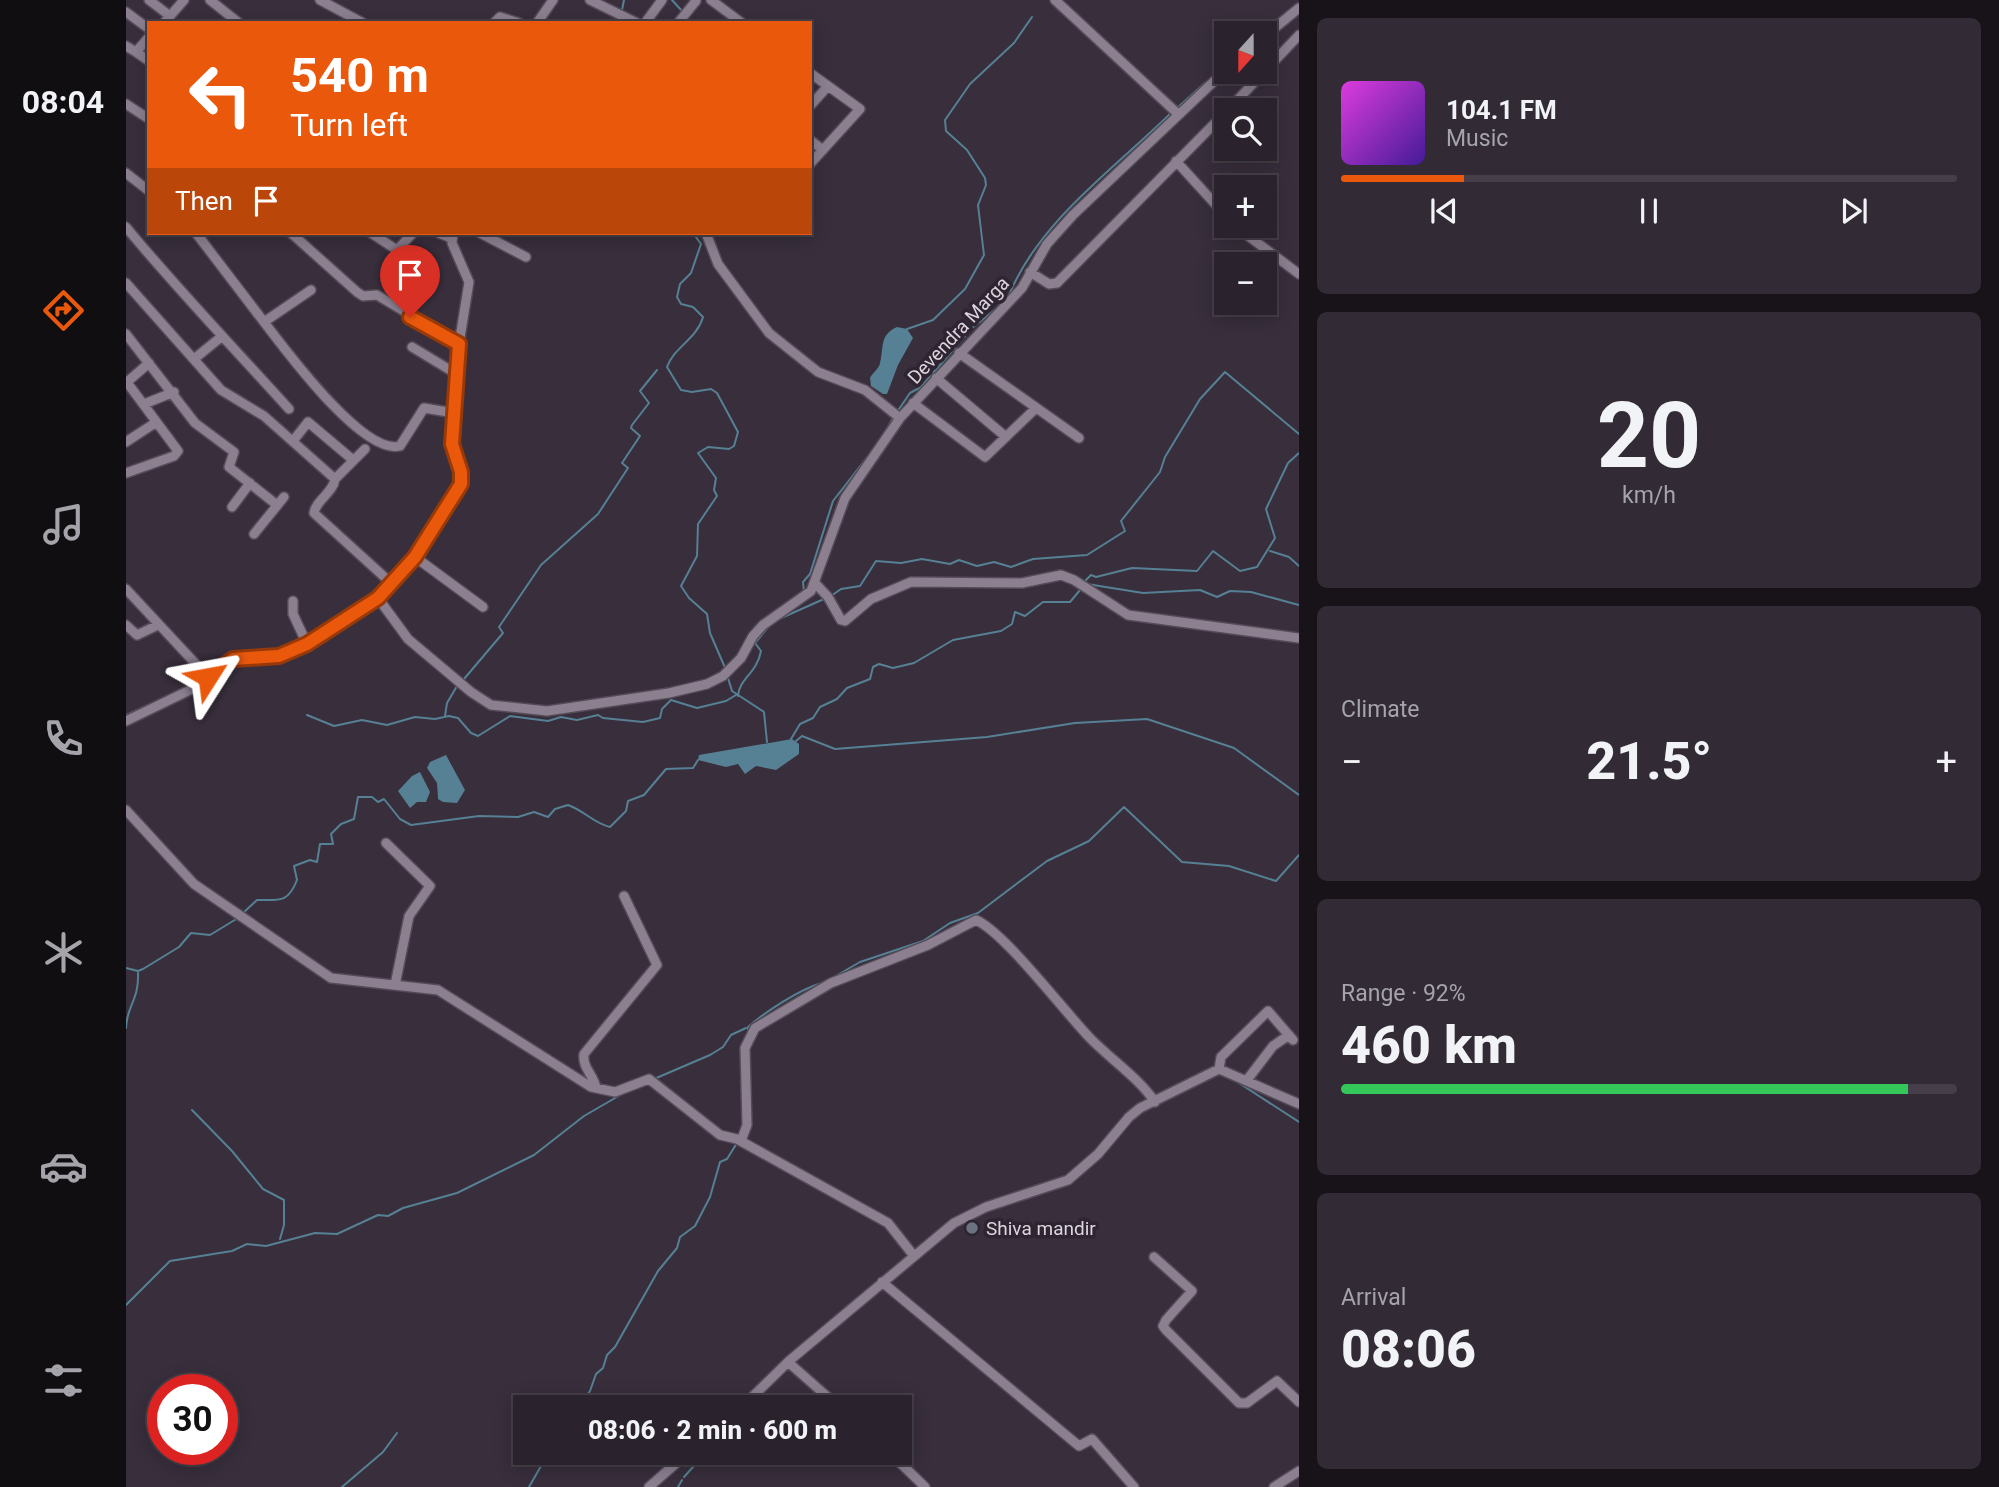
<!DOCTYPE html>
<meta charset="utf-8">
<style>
body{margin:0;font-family:Roboto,sans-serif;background:#322a35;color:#f1f3f6;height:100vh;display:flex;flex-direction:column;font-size:26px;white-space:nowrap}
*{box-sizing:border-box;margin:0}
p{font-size:23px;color:#a5a4aa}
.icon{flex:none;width:38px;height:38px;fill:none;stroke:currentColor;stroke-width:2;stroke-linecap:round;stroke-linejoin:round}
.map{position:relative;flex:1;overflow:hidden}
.panel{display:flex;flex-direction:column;gap:18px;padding:18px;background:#171319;width:700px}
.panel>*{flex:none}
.hud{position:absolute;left:21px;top:21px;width:665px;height:214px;border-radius:0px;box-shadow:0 4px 18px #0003,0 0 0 2px #463f49;background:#ea580c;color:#fff;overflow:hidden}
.needle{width:46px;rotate:201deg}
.controls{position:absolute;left:1088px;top:21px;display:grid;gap:14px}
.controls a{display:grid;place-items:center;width:63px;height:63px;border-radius:0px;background:#2a222d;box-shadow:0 4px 18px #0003,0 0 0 2px #463f49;font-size:35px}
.speed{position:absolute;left:21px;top:1374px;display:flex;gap:14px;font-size:35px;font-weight:700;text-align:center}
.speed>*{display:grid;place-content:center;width:91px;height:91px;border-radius:50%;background:#2a222d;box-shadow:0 4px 18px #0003,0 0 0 2px #463f49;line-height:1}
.speed .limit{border:10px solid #d22;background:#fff;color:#111}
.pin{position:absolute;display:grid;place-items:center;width:60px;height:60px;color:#fff;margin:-72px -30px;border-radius:50% 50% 50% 0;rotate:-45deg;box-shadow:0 0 7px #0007}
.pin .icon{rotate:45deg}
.me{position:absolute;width:77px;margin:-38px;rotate:56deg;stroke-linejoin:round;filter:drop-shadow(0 0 5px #0008)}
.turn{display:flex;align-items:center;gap:24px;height:147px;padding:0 28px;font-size:32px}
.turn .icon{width:91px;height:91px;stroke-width:2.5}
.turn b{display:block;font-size:49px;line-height:60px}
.then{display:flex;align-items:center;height:66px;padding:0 28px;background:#0003;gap:14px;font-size:26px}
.big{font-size:52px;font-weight:800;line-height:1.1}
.panel .tile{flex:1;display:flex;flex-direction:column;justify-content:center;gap:10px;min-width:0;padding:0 24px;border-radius:10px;background:#322a35}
.panel .dial{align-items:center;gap:0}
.dial b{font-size:91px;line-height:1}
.song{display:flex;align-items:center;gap:21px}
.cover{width:84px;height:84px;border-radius:10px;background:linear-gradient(135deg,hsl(300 70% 55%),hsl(260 70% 35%))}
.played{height:7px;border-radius:4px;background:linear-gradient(90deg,#ea580c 20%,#463f49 20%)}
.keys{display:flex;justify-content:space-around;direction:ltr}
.heat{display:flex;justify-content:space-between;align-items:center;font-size:38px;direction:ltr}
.charge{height:10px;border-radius:5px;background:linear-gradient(90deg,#34c759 92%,#463f49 0)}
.trip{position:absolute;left:387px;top:1395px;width:399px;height:70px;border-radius:0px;background:#2a222d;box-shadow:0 4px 18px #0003,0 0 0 2px #463f49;font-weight:800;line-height:70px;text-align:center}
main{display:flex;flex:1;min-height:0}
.menu{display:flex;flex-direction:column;width:126px;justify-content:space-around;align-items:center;background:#110e12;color:#a5a4aa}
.menu .icon{width:49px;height:49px}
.menu .selected{color:#ea580c}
.menu b{font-size:32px;color:#f1f3f6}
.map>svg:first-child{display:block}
.water{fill:#568093}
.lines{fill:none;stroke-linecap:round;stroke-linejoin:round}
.stream{stroke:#568093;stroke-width:2}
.minor-casing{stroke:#544b57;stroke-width:12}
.minor{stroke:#8b7f90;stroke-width:9}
.route-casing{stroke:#983908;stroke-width:18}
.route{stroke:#ea580c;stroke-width:12}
.worship-dot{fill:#6b7280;stroke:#2e2432;stroke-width:2.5}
.labels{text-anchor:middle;stroke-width:7;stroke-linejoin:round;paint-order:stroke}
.street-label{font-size:19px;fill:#dcd5de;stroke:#2e2432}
.poi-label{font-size:19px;fill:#dcd5de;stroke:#2e2432;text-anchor:start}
</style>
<main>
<nav class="menu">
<b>08:04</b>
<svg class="icon selected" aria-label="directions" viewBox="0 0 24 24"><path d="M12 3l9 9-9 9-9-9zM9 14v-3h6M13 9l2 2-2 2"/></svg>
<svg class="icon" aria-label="music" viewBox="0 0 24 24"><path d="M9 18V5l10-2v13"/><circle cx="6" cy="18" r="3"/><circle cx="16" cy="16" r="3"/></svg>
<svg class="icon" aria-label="phone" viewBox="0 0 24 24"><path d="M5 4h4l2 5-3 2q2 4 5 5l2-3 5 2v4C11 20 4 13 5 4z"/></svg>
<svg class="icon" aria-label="climate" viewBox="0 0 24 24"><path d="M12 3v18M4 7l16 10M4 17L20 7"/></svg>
<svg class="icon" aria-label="car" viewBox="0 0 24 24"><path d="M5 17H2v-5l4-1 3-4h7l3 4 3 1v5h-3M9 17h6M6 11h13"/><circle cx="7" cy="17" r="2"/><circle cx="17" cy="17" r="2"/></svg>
<svg class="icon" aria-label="filters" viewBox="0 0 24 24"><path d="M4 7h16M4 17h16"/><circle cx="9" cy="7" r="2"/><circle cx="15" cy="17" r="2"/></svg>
</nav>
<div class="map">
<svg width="1173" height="1487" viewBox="0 0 1173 1487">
<rect width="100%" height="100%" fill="#382e3c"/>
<path class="water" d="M771 327 781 329 787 338 772 365 761 394H757L745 386 744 378C746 373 753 369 754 363 758 348 753 335 771 327Z
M666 739 673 744V754L650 770 630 766 619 774 612 764 600 767 572 760 573 755Z
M320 755 339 790 331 803 317 802 312 799 311 783 301 768 304 762Z
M294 772 304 792 300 802H291L284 808 272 791 286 776Z"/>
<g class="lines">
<path class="stream" d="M546 0 556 11
M496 10 498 0
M1050 109 1080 82
M567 233 575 244 565 273 554 284 551 297 555 304 567 307 577 317C571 339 548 347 541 367L555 390 566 392 585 389 591 393 612 432 608 446 603 449 582 447 572 453 590 478 588 490 591 496 572 524 571 556 555 586 563 598 581 614 584 633 600 670
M883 295C914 220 989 168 1045 113
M781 329 807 320 839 289 858 255 852 205 860 185 859 178 841 150 820 131 819 120 844 84 888 43 906 17
M771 412 784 393 795 387 846 328 875 305
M758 434 767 418
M1144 551 1163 557 1173 566
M959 581 965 575 970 577 1006 568 1071 571 1087 551 1114 571 1131 567 1149 538 1140 509 1162 463 1173 453
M961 584 1017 593 1074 590 1091 597 1104 591 1125 592 1173 605
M678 592 677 582 684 574 707 501 753 442
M705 596 715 589 734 586 750 561 775 563 796 559 824 564 833 560 851 566 868 562 885 567 907 559 961 555 999 531 995 521 1034 472 1039 457 1074 399 1099 372 1173 434
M653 619 698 599
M602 678 606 691 638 712 641 742
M338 679 377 633 373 627 415 565 472 514 502 468 496 463 514 436 505 428 506 425 523 403 514 391 531 370
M612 696C613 679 631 673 635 651L629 643 643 626
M0 715 42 696
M181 715 208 726 236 720 261 725 289 717 309 719 323 716 332 718 345 733 352 736 384 716 422 721 435 717 451 720 472 715 477 718 517 722 534 718 536 709 545 700 571 708 600 701 610 695
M319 716 321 703 331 686
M665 739 674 724 687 718 694 707 711 699 721 688 744 679 747 667 753 664 767 668 788 663 827 640 875 631 886 624 889 612 899 616 917 602H944L954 590
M670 741 676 736 709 749 861 737 949 723 1021 719 1108 748 1173 795
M116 914 131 900C154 900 162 903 171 880L168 866 184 860 191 862 194 844H207L205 834 215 824 228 819 232 797H246L252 802 258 799 274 819 285 825 353 816 392 817 408 812 422 817 429 809 442 805C459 811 467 823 484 827L500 811 502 801 518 795 540 769 567 768 572 760
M0 968 12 971 17 969 53 947 65 933 84 935 112 918
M708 977 734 962 797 941 824 923 852 913 921 861 963 841 998 807 1056 862 1103 866 1150 881 1173 855
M0 1028C1 1004 13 1001 12 973
M616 1047 622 1034V1027C639 1012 674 989 696 983
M528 1079 584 1055 597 1047 605 1035 620 1028
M1113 1083 1173 1122
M66 1110 106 1151 137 1189 158 1200V1225L154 1239
M973 1146 987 1129
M873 1198 898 1190
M793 1246 827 1219
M0 1305 44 1261 106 1251 121 1244 140 1246 189 1233 211 1234 252 1215 262 1216 277 1208 331 1193 408 1155 458 1116 496 1094
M698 1337 718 1321
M633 1396 652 1378
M452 1407 464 1391 470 1374 477 1368 481 1355 489 1347 532 1271 551 1248 554 1237 569 1226 584 1197 594 1162 601 1159 611 1143
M579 1454 580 1452
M558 1477 576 1457
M216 1487 257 1452 271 1433
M403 1487 423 1452
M552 1487 556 1480"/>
<defs>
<path id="minor" d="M23 0 44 16 38 23
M84 0 113 23
M194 0 237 23
M464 0 511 23
M585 0 616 23
M929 0 1051 113
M0 12 23 29
M44 16 58 0
M368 23 374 17 393 23
M411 23 427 0
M519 23 536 0
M552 23 570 1
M1139 36 1173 8
M0 46 10 52 23 37
M10 52 23 61
M1139 71 1173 35
M684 73 734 109 684 164
M0 104 23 119
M684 106 702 86
M1102 110 1138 72
M684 140 697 150
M1050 161 1101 217
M0 173 23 191
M1109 226 1173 274
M0 227C52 290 108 348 163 409
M70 233 138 322 185 290
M165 233 231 292 237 296 251 295 333 344
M245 233 271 250 287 233
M313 233 325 238
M354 233 400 257
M580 233 592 264 643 333 692 372 739 390 774 418
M904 272 923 284 931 283 1101 111
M0 283 95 390 138 416 209 479 239 449
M138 322C159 349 237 456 274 446L298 408 328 413
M0 334 69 423 108 452 103 467 151 505
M286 347 324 370H331
M833 353 953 438
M68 359 95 337
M810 378 880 437
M0 381 52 451 48 456 0 473
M1 382 23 363
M787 403 859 457 910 408
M18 404 48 392
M167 441 182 422 227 460
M0 442 29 423
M209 479C207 493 190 500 188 513L265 583
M106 507 124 483
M128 534 158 497
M289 557 357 607
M690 584 702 597 715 620 719 621 745 599 785 582 896 583 935 575 948 580 1002 615 1173 638
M0 589 82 677
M252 598 282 639 345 692 365 705 421 711 543 693 581 684 597 676 615 658 627 636 637 625 685 591 719 498 774 418 896 288 921 244 947 215 1101 69
M167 601V614L181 644
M0 625 11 635 32 625
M0 721 66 689 107 659 153 656 181 644 252 598 308 530 332 491 336 478 327 454 326 430 333 344 343 282 326 243 327 233
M0 810 68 884 205 978 312 990 465 1087 489 1092 523 1079 594 1135 611 1139 762 1223 788 1256
M260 843 304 886 283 916 269 985
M1093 1069 1095 1057 1142 1011 1167 1040
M1121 1080 1147 1046 1163 1035
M470 1088C468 1075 456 1068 458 1054L531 965 498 896
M615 1141 621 1125 619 1048 629 1028 705 983 802 945 850 920C878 932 939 1012 963 1037 984 1059 1012 1077 1029 1102
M1028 1257 1066 1291 1040 1320 1037 1326 1040 1330 1113 1403H1121L1151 1381 1173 1402
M756 1282 953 1446 966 1439 1008 1487
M662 1362 713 1407
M616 1407 663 1361 828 1223 860 1207 942 1180 972 1154 1003 1117 1014 1108 1093 1069 1173 1104
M763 1452 799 1487
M523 1487 563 1452
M1148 1487 1173 1471"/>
</defs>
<use href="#minor" class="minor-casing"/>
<use href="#minor" class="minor"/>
</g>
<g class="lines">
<defs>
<path id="route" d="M82 677 107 659 153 656 181 644 252 598 289 557 335 484V472L326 444 333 344 284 317"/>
</defs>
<use href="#route" class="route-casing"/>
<use href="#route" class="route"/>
</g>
<circle class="worship-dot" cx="846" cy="1228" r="7"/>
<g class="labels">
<g class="street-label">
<text transform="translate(832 330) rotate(-47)" y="7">Devendra Marga</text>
</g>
<g class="poi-label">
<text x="860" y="1235">Shiva mandir</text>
</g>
</g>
</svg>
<div class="controls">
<a><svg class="needle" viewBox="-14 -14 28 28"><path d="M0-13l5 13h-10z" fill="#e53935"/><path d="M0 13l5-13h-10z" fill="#a5a4aa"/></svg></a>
<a><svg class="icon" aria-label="search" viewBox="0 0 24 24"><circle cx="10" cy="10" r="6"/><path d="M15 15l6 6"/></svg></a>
<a>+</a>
<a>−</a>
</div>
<div class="speed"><div class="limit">30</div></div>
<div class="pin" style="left:284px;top:317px;background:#d93025"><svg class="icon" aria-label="arrive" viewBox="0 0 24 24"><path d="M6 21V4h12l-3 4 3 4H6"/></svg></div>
<svg class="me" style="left:82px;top:677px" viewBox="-20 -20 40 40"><path d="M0-17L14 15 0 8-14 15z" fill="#ea580c" stroke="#fff" stroke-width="4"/></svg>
<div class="trip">08:06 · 2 min · 600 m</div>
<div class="hud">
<div class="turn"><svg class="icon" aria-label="left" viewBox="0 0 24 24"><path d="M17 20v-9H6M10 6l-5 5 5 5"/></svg><div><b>540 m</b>Turn left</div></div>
<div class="then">Then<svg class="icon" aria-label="arrive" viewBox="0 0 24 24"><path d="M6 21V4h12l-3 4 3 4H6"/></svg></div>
</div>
</div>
<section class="panel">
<div class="tile">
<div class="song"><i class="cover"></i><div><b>104.1 FM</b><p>Music</p></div></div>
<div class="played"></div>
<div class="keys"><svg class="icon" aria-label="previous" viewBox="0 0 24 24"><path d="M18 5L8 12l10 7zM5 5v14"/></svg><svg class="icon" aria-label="pause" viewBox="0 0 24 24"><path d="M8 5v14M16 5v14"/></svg><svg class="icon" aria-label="next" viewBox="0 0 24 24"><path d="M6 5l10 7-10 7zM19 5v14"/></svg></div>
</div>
<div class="tile dial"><b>20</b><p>km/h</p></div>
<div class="tile"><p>Climate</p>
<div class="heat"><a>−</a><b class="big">21.5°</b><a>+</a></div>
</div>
<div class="tile"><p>Range · 92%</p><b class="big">460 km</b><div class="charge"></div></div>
<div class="tile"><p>Arrival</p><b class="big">08:06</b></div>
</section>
</main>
